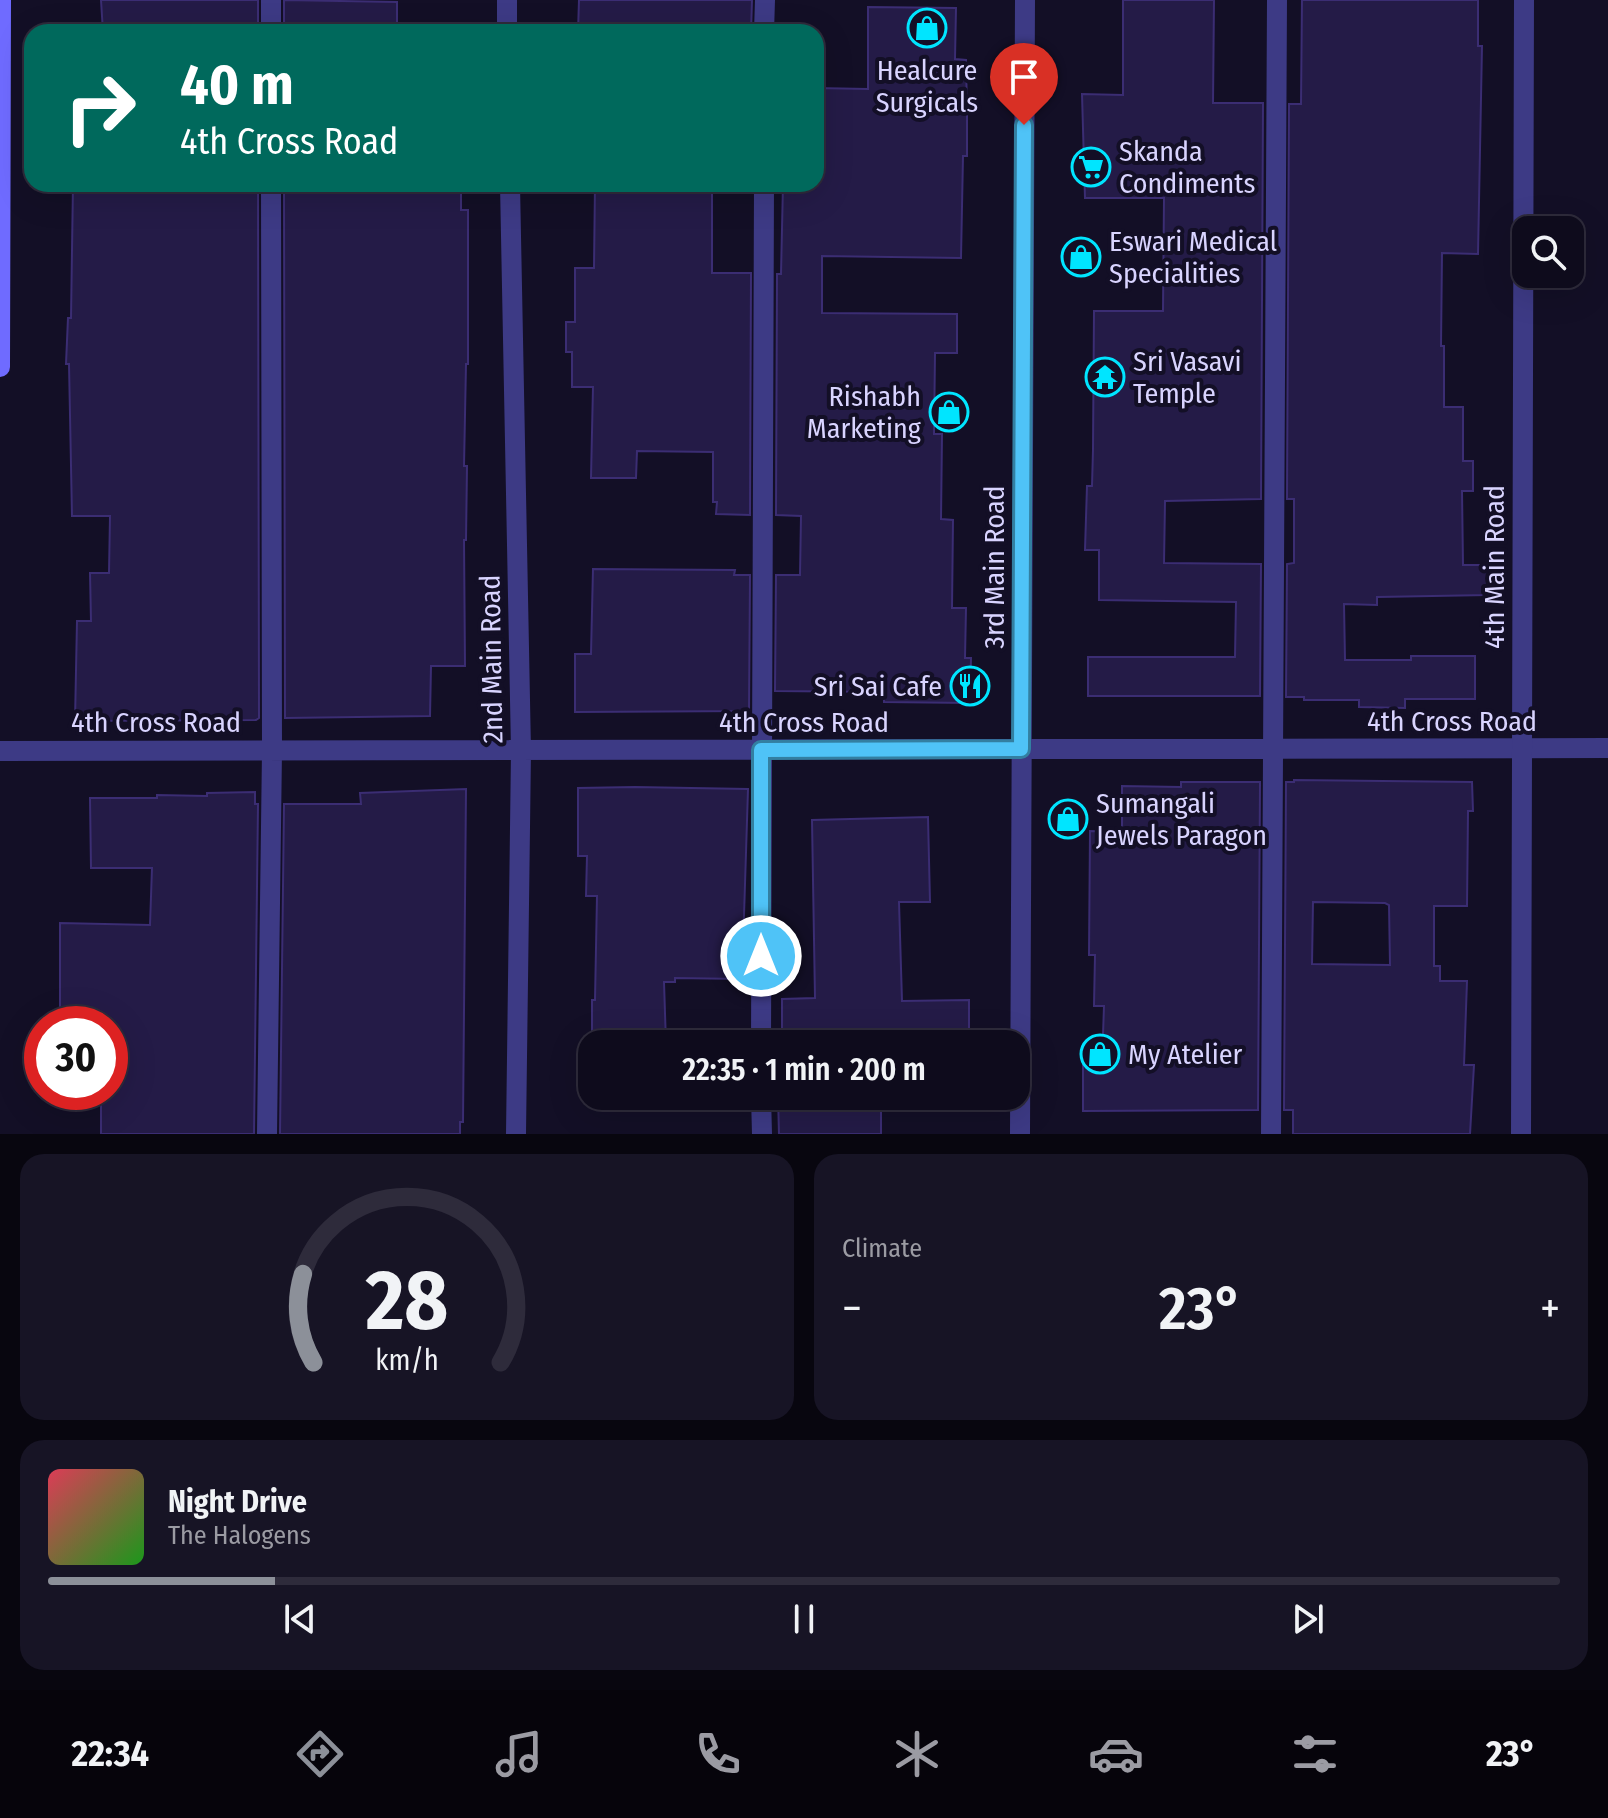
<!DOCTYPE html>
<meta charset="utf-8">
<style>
body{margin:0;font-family:"Fira Sans Condensed",sans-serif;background:#171425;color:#f1f3f6;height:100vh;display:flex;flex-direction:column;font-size:30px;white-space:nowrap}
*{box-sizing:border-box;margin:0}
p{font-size:26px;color:#9b9ba3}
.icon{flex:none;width:44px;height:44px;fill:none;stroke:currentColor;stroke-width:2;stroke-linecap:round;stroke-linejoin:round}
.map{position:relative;height:1134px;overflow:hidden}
.drawer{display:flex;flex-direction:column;gap:20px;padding:20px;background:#08060f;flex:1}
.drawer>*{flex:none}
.banner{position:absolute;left:24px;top:24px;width:800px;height:168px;border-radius:24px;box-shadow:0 8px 32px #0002,0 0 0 2px #2e2b3b;background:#00695c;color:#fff;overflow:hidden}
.buttons{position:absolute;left:1512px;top:216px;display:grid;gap:16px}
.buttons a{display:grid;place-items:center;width:72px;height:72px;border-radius:16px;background:#0e0b1c;box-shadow:0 8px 32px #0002,0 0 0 2px #2e2b3b;font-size:40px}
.speed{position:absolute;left:24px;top:1006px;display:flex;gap:16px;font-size:40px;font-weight:700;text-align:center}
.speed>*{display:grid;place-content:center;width:104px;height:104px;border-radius:50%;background:#0e0b1c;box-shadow:0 8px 32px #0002,0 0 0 2px #2e2b3b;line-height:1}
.speed .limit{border:12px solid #d22;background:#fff;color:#111}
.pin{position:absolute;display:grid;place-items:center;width:68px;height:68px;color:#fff;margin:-82px -34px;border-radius:50% 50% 50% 0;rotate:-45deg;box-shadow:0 0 8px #0007}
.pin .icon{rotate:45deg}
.me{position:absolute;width:88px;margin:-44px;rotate:0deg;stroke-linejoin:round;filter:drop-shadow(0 0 6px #0008)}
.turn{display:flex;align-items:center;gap:28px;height:168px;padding:0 24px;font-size:36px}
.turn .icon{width:104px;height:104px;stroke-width:2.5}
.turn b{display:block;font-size:56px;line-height:68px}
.big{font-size:60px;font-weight:600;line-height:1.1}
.drawer .widget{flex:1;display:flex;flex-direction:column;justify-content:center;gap:12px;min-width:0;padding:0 28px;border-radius:24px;background:#171425}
.drawer .dial{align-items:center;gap:0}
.dial svg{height:208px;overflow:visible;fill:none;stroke:#2e2b3b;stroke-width:7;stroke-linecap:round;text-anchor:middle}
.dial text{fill:#f1f3f6;stroke:none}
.song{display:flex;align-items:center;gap:24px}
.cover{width:96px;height:96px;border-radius:12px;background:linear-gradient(135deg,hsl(350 70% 55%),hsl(120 70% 35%))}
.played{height:8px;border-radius:4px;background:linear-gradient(90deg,#8c9099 15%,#2e2b3b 15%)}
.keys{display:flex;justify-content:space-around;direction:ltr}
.heat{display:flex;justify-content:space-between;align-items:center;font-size:44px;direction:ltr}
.drawer .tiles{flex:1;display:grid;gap:20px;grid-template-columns:1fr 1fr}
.widget:last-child{grid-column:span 2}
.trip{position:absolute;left:578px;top:1030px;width:452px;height:80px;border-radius:24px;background:#0e0b1c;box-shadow:0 8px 32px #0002,0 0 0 2px #2e2b3b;font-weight:600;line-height:80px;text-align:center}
.dock{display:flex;height:128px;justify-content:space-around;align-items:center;background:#06040b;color:#9b9ba3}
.dock .icon{width:56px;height:56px}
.dock .selected{color:#8c9099}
.dock b{font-size:36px;color:#f1f3f6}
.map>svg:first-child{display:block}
.building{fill:#241b47;stroke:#3b2d73;stroke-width:2;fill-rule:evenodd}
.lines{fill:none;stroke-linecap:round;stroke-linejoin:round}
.minor{stroke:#3d3a85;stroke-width:20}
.tertiary{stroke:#3d3a85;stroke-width:20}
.secondary{stroke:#6f6bff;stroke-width:20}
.route-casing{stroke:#337fa1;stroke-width:20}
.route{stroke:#4fc3f7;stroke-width:14}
.labels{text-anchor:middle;stroke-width:8;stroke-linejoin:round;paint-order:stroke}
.poi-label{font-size:28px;fill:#d9d4ff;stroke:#130f26;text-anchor:start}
.street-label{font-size:28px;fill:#d9d4ff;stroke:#130f26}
</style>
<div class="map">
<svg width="1608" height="1134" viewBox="0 0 1608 1134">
<rect width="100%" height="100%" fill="#130f26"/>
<path class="building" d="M101 0H258V32H103Z
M284 0 397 2V32H284Z
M579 0H752L751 32H578Z
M1123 0H1214L1213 103H1263L1261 499 1165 501 1164 563 1261 564 1260 696H1088V657H1235L1236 602 1099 600V550H1085L1087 486H1092L1093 450 1094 311H1163L1164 198H1085L1082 94 1123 95Z
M1302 0H1478V46H1482L1478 254 1442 253 1441 346H1444V407H1463V461H1473V491H1462L1463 565H1489L1488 595 1377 597V605L1344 604 1345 660H1411V656H1475V699H1405V708L1359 707V700H1304V697H1286L1287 564 1294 563V499H1287L1289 104H1301Z
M868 7 956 8 955 59 966 60 967 112V156H963L961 258 822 256V313L957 314V353H935L934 434H942L941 519 953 520 952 608H966L965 658H971L970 703 884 702V692L775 691 776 575H800L801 516 776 515 777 274H781L783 184H816V88L868 89Z
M73 184H258L259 718 256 720 75 721 77 621H91L90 573H109L110 516H72L69 364H66L68 318H71Z
M284 184H461V210H468V364H466L464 466H467L466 540H464L465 666H431L430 716 285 718Z
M595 184H712V273H751L750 515 716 514 717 502H713V452L637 451 636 478H591L593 387H572V352H566V322H575V268H594Z
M593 569 735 570 734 575H750L749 711 575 712V654H591Z
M1294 780 1472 782 1473 811H1468L1467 906H1434V966H1440V981H1467L1464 1065H1474L1470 1134H1293V1110H1284L1286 782H1294ZM1313 902 1385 903 1389 905 1390 965 1312 964Z
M1181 782H1260L1258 1110 1083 1111V1064H1102L1104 1006H1094L1095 955H1089L1090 831 1122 832V786L1181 787Z
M635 787 748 789 742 979 675 978V982H664L666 1044H592V1000H595L597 896H586L587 856H578V788Z
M466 789 463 1122H460V1134H280L284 804H361L360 793Z
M255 792V804H258L254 1134H101V1097H110V1024H60V923L150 925 152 868H91L90 798H157V795L207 796V793Z
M928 817 930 902H899L902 1001 969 1000V1044H782V999L815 998 812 820Z
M778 1096H949V1108L881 1110V1134H779Z"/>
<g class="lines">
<path class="minor" d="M271 0V32
M507 0V32
M764 32 765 0
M510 184 521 751 516 1134
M0 751 1608 748
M761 1044 764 184
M761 1096 762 1134
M267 1134 272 750 271 184
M1271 1134 1277 0"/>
<path class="tertiary" d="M1020 1134 1025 0
M1521 1134 1524 0"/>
<path class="secondary" d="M0 367 1 0"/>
</g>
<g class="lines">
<defs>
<path id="route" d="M761 956V750L1021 749 1024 125"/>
</defs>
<use href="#route" class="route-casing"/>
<use href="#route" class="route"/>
</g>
<defs>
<symbol id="shop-ring" viewBox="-11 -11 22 22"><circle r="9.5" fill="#130f26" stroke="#00e5ff" stroke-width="1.5"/><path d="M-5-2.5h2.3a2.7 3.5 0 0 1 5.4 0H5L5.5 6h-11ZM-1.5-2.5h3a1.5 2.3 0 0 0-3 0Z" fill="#00e5ff"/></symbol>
<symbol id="supermarket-ring" viewBox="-11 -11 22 22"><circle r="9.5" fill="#130f26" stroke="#00e5ff" stroke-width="1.5"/><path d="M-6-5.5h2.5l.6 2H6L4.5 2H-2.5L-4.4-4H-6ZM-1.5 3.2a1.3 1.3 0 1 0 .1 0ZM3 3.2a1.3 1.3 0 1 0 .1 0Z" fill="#00e5ff"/></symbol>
<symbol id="temple-ring" viewBox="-11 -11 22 22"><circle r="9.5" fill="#130f26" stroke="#00e5ff" stroke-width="1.5"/><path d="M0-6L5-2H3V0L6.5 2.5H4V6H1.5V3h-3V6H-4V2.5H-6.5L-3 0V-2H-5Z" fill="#00e5ff"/></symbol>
<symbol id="restaurant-ring" viewBox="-11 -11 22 22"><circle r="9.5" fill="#130f26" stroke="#00e5ff" stroke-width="1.5"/><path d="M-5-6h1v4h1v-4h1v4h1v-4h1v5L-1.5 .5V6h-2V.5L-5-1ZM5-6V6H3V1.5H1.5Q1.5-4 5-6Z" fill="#00e5ff"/></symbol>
</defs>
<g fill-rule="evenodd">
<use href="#shop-ring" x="905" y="6" width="44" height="44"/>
<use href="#supermarket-ring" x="1069" y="145" width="44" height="44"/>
<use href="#shop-ring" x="1059" y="235" width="44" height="44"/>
<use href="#temple-ring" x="1083" y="355" width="44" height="44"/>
<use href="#shop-ring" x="927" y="390" width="44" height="44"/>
<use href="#restaurant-ring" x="948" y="664" width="44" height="44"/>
<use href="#shop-ring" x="1046" y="797" width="44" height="44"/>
<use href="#shop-ring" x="1078" y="1032" width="44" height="44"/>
</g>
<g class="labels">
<g class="poi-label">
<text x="927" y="80" text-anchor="middle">Healcure<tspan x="927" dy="32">Surgicals</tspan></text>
<text x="1119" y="161">Skanda<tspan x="1119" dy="32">Condiments</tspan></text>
<text x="1109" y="251">Eswari Medical<tspan x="1109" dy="32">Specialities</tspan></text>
<text x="1133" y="371">Sri Vasavi<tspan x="1133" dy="32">Temple</tspan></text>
<text x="921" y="406" text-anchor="end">Rishabh<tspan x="921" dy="32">Marketing</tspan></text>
<text x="942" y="696" text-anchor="end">Sri Sai Cafe</text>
<text x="1096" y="813">Sumangali<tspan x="1096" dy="32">Jewels Paragon</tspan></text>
<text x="1128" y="1064">My Atelier</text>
</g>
<g class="street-label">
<text transform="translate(994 567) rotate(-90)" y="10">3rd Main Road</text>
<text transform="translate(1494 567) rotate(-90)" y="10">4th Main Road</text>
<text transform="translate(491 659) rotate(-91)" y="10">2nd Main Road</text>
<text x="1452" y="731">4th Cross Road</text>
<text x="156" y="732">4th Cross Road</text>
<text x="804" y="732">4th Cross Road</text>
</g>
</g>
</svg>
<div class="buttons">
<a><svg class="icon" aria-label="search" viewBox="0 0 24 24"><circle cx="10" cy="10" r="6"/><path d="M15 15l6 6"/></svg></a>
</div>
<div class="speed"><div class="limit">30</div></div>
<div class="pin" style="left:1024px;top:125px;background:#d93025"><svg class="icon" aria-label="arrive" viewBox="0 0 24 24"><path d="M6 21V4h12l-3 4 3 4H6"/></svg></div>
<svg class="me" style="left:761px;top:956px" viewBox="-20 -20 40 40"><circle r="17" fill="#4fc3f7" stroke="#fff" stroke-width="3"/><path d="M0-11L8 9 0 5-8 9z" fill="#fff"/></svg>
<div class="trip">22:35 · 1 min · 200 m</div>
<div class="banner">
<div class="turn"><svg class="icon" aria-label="right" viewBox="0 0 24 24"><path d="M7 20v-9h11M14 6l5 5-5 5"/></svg><div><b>40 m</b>4th Cross Road</div></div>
</div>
</div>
<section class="drawer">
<div class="tiles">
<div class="widget dial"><svg viewBox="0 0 100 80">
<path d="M14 69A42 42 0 1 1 86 69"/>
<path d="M14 69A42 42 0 0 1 10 35" stroke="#8c9099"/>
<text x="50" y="56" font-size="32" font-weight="700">28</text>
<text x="50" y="72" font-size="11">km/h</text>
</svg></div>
<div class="widget"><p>Climate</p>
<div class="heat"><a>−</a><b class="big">23°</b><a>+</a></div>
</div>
<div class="widget">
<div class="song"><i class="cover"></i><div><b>Night Drive</b><p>The Halogens</p></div></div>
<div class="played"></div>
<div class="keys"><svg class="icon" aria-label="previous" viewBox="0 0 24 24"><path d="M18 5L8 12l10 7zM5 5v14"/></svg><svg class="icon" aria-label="pause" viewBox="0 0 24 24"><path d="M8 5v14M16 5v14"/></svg><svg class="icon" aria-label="next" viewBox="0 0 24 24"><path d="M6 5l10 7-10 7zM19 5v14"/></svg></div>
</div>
</div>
</section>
<nav class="dock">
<b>22:34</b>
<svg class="icon selected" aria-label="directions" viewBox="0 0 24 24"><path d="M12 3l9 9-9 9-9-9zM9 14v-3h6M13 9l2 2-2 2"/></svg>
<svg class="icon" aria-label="music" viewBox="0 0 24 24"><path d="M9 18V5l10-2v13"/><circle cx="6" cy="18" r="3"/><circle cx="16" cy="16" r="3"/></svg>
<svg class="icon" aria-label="phone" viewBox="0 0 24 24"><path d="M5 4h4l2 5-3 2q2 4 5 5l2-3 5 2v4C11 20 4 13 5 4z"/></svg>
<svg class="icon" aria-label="climate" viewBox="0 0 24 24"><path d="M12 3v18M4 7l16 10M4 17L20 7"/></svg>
<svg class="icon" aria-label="car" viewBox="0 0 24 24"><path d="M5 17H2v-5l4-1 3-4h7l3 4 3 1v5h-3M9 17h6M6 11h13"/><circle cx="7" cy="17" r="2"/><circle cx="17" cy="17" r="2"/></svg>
<svg class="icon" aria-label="filters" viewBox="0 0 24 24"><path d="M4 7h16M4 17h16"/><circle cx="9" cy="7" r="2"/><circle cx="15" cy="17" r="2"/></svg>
<b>23°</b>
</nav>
